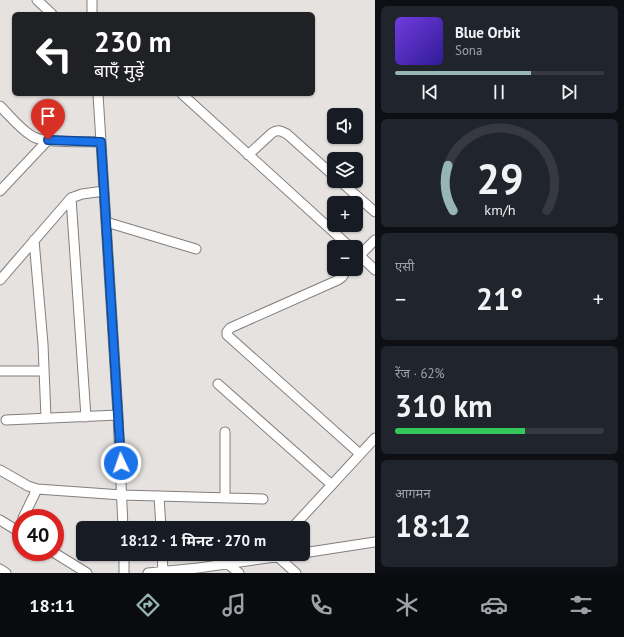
<!DOCTYPE html>
<html lang="hi">
<meta charset="utf-8">
<style>
body{margin:0;font-family:"PT Sans","Noto Sans Devanagari",sans-serif;background:#20242c;color:#f1f3f6;height:100vh;display:flex;flex-direction:column;font-size:15px;white-space:nowrap}
*{box-sizing:border-box;margin:0}
p{font-size:13px;color:#9ea1a6}
.icon{flex:none;width:22px;height:22px;fill:none;stroke:currentColor;stroke-width:2;stroke-linecap:round;stroke-linejoin:round}
.map{position:relative;flex:1;overflow:hidden}
.details{display:flex;flex-direction:column;gap:6px;padding:6px;background:#0d0f14;width:249px}
.details>*{flex:none}
.top-card{position:absolute;left:12px;top:12px;width:303px;height:84px;border-radius:6px;box-shadow:0 1px 3px #0004;background:#202124;color:#fff;overflow:hidden}
.controls{position:absolute;left:327px;top:108px;display:grid;gap:8px}
.controls a{display:grid;place-items:center;width:36px;height:36px;border-radius:6px;background:#171b24;box-shadow:0 1px 3px #0004;font-size:20px}
.speed{position:absolute;left:12px;top:509px;display:flex;gap:8px;font-size:20px;font-weight:700;text-align:center}
.speed>*{display:grid;place-content:center;width:52px;height:52px;border-radius:50%;background:#171b24;box-shadow:0 1px 3px #0004;line-height:1}
.speed .limit{border:6px solid #d22;background:#fff;color:#111}
.pin{position:absolute;display:grid;place-items:center;width:34px;height:34px;color:#fff;margin:-41px -17px;border-radius:50% 50% 50% 0;rotate:-45deg;box-shadow:0 0 4px #0007}
.pin .icon{rotate:45deg}
.me{position:absolute;width:44px;margin:-22px;rotate:357deg;stroke-linejoin:round;filter:drop-shadow(0 0 3px #0008)}
.turn{display:flex;align-items:center;gap:14px;height:84px;padding:0 16px;font-size:18px}
.turn .icon{width:52px;height:52px;stroke-width:2.5}
.turn b{display:block;font-size:28px;line-height:34px}
.big{font-size:30px;font-weight:700;line-height:1.1}
.details .tile{flex:1;display:flex;flex-direction:column;justify-content:center;gap:6px;min-width:0;padding:0 14px;border-radius:6px;background:#20242c}
.details .dial{align-items:center;gap:0}
.dial svg{height:104px;overflow:visible;fill:none;stroke:#363941;stroke-width:7;stroke-linecap:round;text-anchor:middle}
.dial text{fill:#f1f3f6;stroke:none}
.song{display:flex;align-items:center;gap:12px}
.cover{width:48px;height:48px;border-radius:6px;background:linear-gradient(135deg,hsl(260 70% 55%),hsl(250 70% 35%))}
.played{height:4px;border-radius:2px;background:linear-gradient(90deg,#95b6b2 65%,#363941 65%)}
.keys{display:flex;justify-content:space-around;direction:ltr}
.heat{display:flex;justify-content:space-between;align-items:center;font-size:22px;direction:ltr}
.charge{height:6px;border-radius:3px;background:linear-gradient(90deg,#34c759 62%,#363941 0)}
.trip{position:absolute;left:76px;top:521px;width:234px;height:40px;border-radius:6px;background:#171b24;box-shadow:0 1px 3px #0004;font-weight:700;line-height:40px;text-align:center}
.dock{display:flex;height:64px;justify-content:space-around;align-items:center;background:#090b0e;color:#9ea1a6}
.dock .icon{width:28px;height:28px}
.dock .on{color:#95b6b2}
.dock b{font-size:18px;color:#f1f3f6}
main{display:flex;flex:1;min-height:0}
.map>svg:first-child{display:block}
.lines{fill:none;stroke-linecap:round;stroke-linejoin:round}
.minor-casing{stroke:#837f7d;stroke-width:11}
.minor{stroke:#fff;stroke-width:9}
.route-casing{stroke:#114b97;stroke-width:10}
.route{stroke:#1a73e8;stroke-width:7}
</style>
<main>
<div class="map">
<svg width="375" height="573" viewBox="0 0 375 573">
<rect width="100%" height="100%" fill="#e6e2e0"/>
<g class="lines">
<defs>
<path id="minor" d="M37 0 52 14
M92 0V14
M98 94 118 415 123 528
M182 94 350 247
M0 106C10 116 20 129 32 136 43 144 86 141 101 142
M248 155 272 133C278 129 281 131 287 134L334 176
M340 181 375 212
M0 191 48 140
M71 198 86 417
M106 222 196 249
M34 240 43 344 46 418
M356 252 375 270
M360 255 375 240
M347 269 342 277 338 280 230 328 227 332V335L360 454
M0 280 71 198 82 194 104 191
M0 371H44
M218 384 332 485
M6 420 118 415
M225 432V498
M0 470 28 486 37 489 122 495 263 499
M159 496 161 528
M23 518 37 489
M0 520 21 533
M292 528 375 438
M53 552 87 573
M303 553 375 542
M124 554V573
M162 554 163 571
M278 557 296 573
M228 564 239 573
M0 569 6 573
M148 573 198 568 296 554"/>
</defs>
<use href="#minor" class="minor-casing"/>
<use href="#minor" class="minor"/>
</g>
<g class="lines">
<defs>
<path id="route" d="M48 140 101 142 121 463"/>
</defs>
<use href="#route" class="route-casing"/>
<use href="#route" class="route"/>
</g>
</svg>
<div class="controls">
<a><svg class="icon" aria-label="sound" viewBox="0 0 24 24"><path d="M4 9h4l5-4v14l-5-4H4zM17 9q2 3 0 6"/></svg></a>
<a><svg class="icon" aria-label="layers" viewBox="0 0 24 24"><path d="M12 4l9 5-9 5-9-5zM3 14l9 5 9-5"/></svg></a>
<a>+</a>
<a>−</a>
</div>
<div class="speed"><div class="limit">40</div></div>
<div class="pin" style="left:48px;top:140px;background:#d93025"><svg class="icon" aria-label="arrive" viewBox="0 0 24 24"><path d="M6 21V4h12l-3 4 3 4H6"/></svg></div>
<svg class="me" style="left:121px;top:463px" viewBox="-20 -20 40 40"><circle r="17" fill="#1a73e8" stroke="#fff" stroke-width="3"/><path d="M0-11L8 9 0 5-8 9z" fill="#fff"/></svg>
<div class="trip">18:12 · 1 मिनट · 270 m</div>
<div class="top-card">
<div class="turn"><svg class="icon" aria-label="left" viewBox="0 0 24 24"><path d="M17 20v-9H6M10 6l-5 5 5 5"/></svg><div><b>230 m</b>बाएँ मुड़ें</div></div>
</div>
</div>
<section class="details">
<div class="tile">
<div class="song"><i class="cover"></i><div><b>Blue Orbit</b><p>Sona</p></div></div>
<div class="played"></div>
<div class="keys"><svg class="icon" aria-label="previous" viewBox="0 0 24 24"><path d="M18 5L8 12l10 7zM5 5v14"/></svg><svg class="icon" aria-label="pause" viewBox="0 0 24 24"><path d="M8 5v14M16 5v14"/></svg><svg class="icon" aria-label="next" viewBox="0 0 24 24"><path d="M6 5l10 7-10 7zM19 5v14"/></svg></div>
</div>
<div class="tile dial"><svg viewBox="0 0 100 80">
<path d="M14 69A42 42 0 1 1 86 69"/>
<path d="M14 69A42 42 0 0 1 10 34" stroke="#95b6b2"/>
<text x="50" y="56" font-size="32" font-weight="700">29</text>
<text x="50" y="72" font-size="11">km/h</text>
</svg></div>
<div class="tile"><p>एसी</p>
<div class="heat"><a>−</a><b class="big">21°</b><a>+</a></div>
</div>
<div class="tile"><p>रेंज · 62%</p><b class="big">310 km</b><div class="charge"></div></div>
<div class="tile"><p>आगमन</p><b class="big">18:12</b></div>
</section>
</main>
<nav class="dock">
<b>18:11</b>
<svg class="icon on" aria-label="directions" viewBox="0 0 24 24"><path d="M12 3l9 9-9 9-9-9zM9 14v-3h6M13 9l2 2-2 2"/></svg>
<svg class="icon" aria-label="music" viewBox="0 0 24 24"><path d="M9 18V5l10-2v13"/><circle cx="6" cy="18" r="3"/><circle cx="16" cy="16" r="3"/></svg>
<svg class="icon" aria-label="phone" viewBox="0 0 24 24"><path d="M5 4h4l2 5-3 2q2 4 5 5l2-3 5 2v4C11 20 4 13 5 4z"/></svg>
<svg class="icon" aria-label="climate" viewBox="0 0 24 24"><path d="M12 3v18M4 7l16 10M4 17L20 7"/></svg>
<svg class="icon" aria-label="car" viewBox="0 0 24 24"><path d="M5 17H2v-5l4-1 3-4h7l3 4 3 1v5h-3M9 17h6M6 11h13"/><circle cx="7" cy="17" r="2"/><circle cx="17" cy="17" r="2"/></svg>
<svg class="icon" aria-label="filters" viewBox="0 0 24 24"><path d="M4 7h16M4 17h16"/><circle cx="9" cy="7" r="2"/><circle cx="15" cy="17" r="2"/></svg>
</nav>
